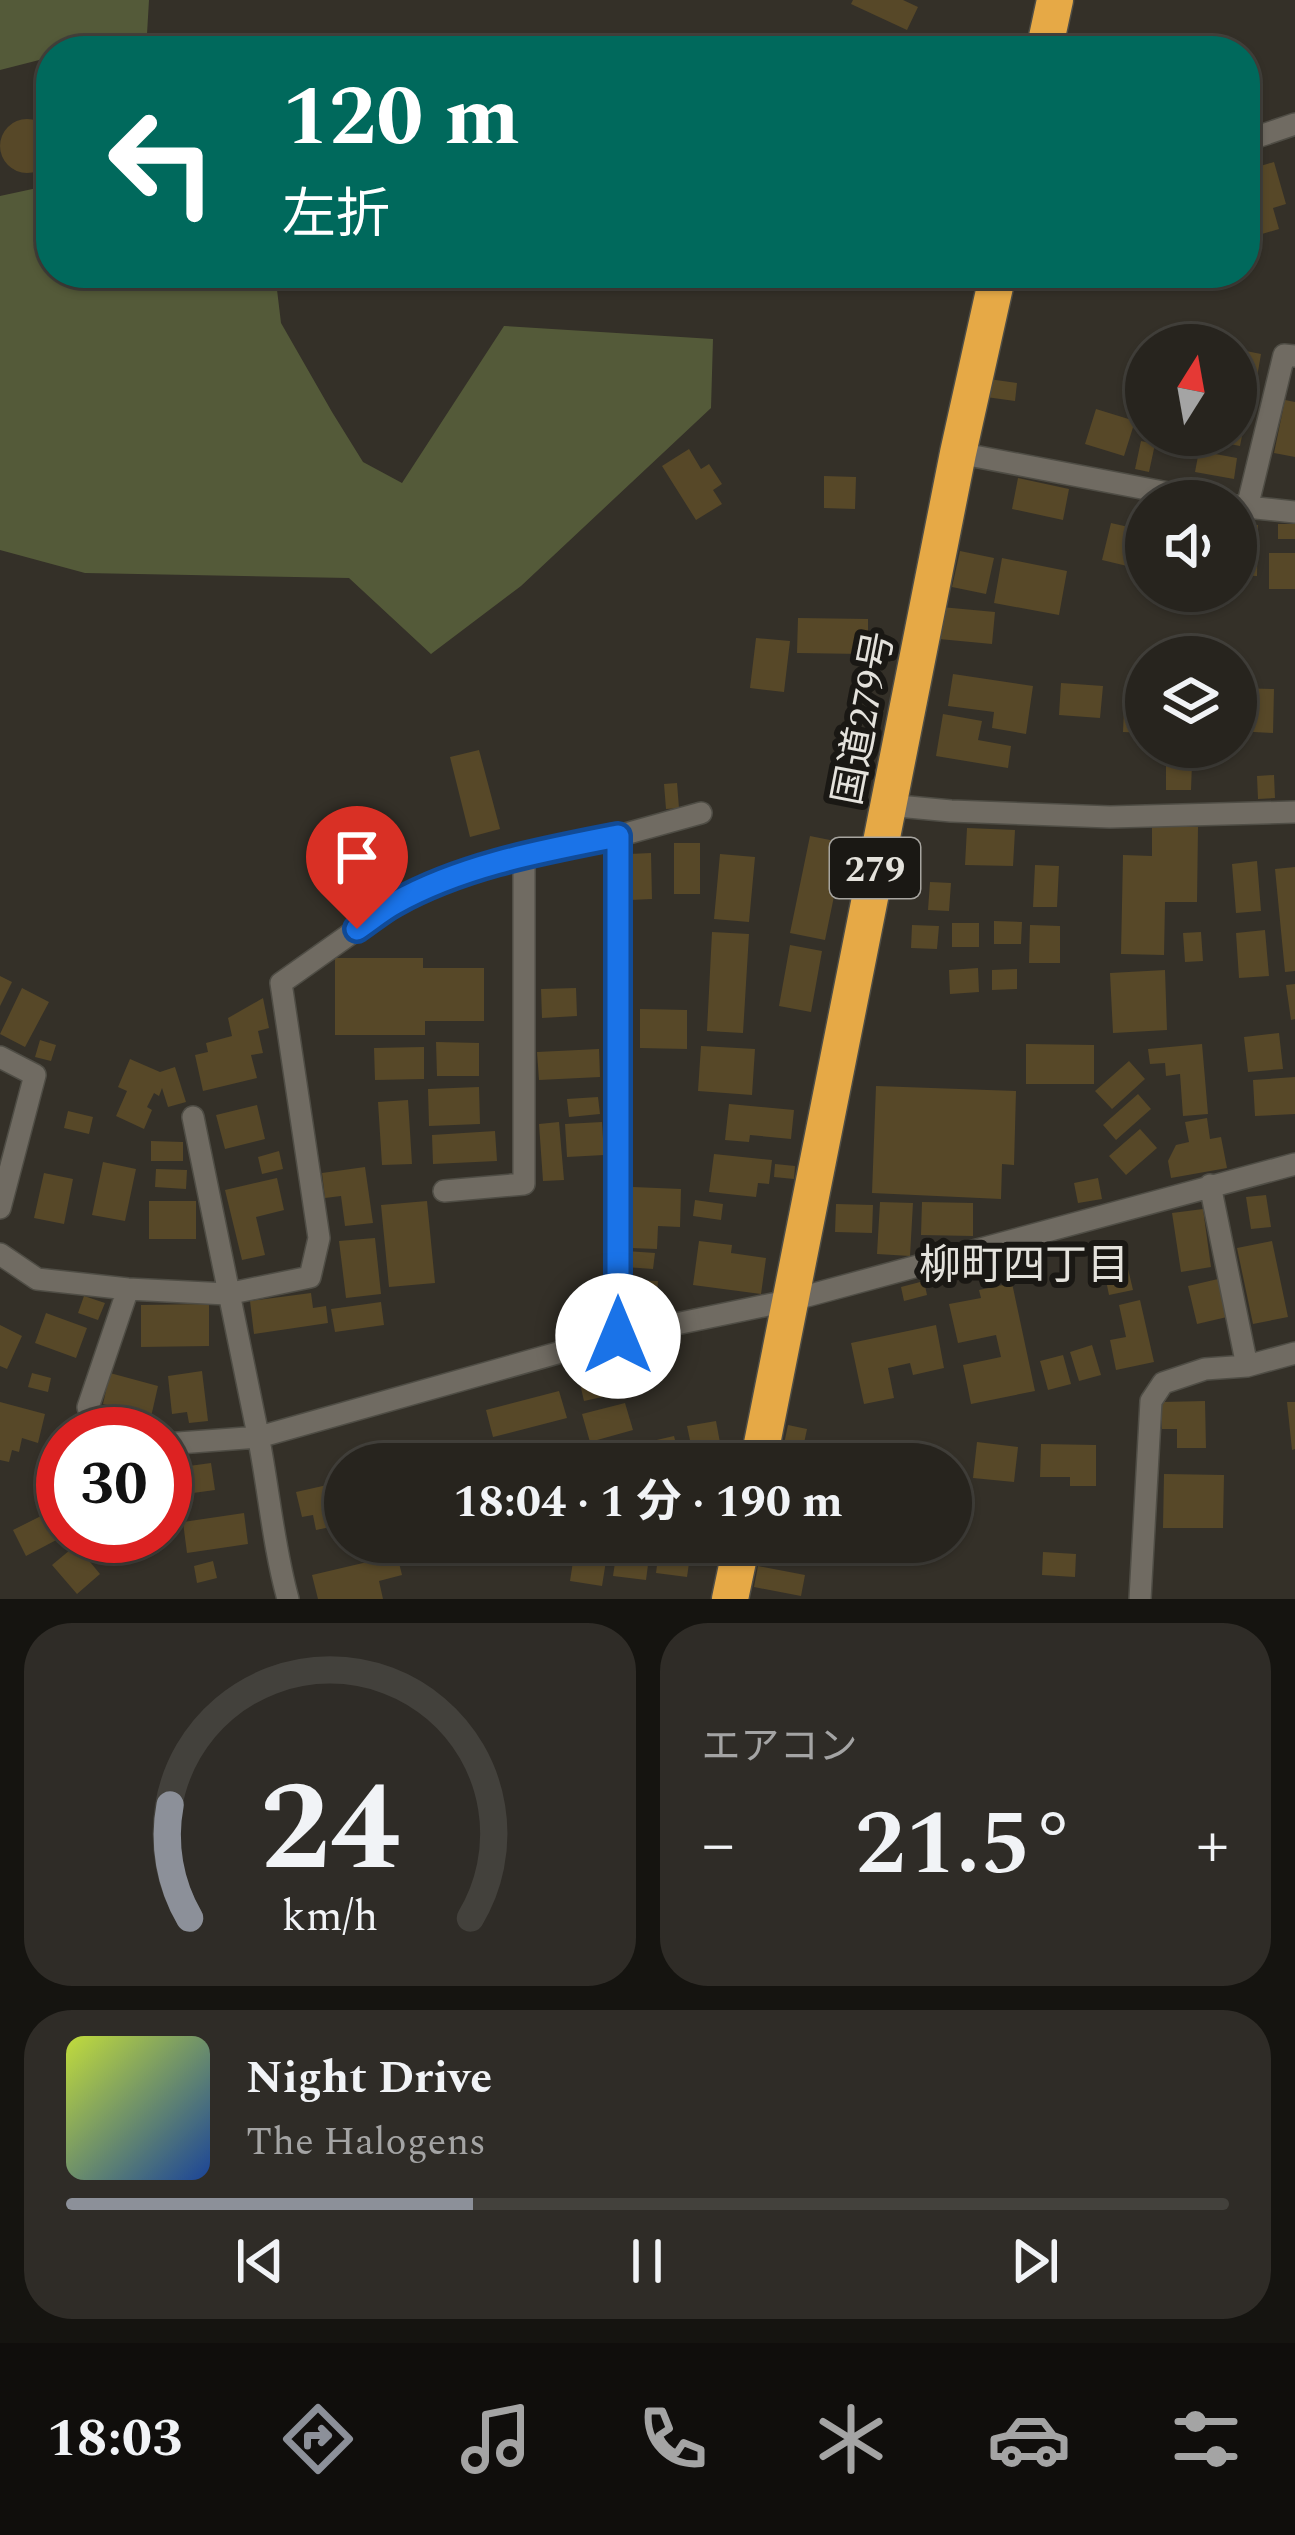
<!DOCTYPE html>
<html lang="ja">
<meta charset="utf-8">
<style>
body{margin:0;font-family:Spectral,"Noto Sans JP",serif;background:#2f2c27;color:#f1f3f6;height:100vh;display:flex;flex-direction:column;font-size:45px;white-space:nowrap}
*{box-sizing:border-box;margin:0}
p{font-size:39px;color:#a4a4a4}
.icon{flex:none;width:66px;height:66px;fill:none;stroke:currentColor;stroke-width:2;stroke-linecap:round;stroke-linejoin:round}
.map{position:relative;height:1599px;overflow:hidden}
.drawer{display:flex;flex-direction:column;gap:24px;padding:24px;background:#151410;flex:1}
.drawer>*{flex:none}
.banner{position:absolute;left:36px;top:36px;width:1224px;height:252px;border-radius:48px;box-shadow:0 3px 9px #0004,0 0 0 3px #43413c;background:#00695c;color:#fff;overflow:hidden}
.needle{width:78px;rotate:11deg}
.tools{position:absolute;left:1125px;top:324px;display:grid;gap:24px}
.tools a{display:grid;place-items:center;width:132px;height:132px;border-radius:50%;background:#27241e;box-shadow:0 3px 9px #0004,0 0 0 3px #43413c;font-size:60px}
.speed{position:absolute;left:36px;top:1407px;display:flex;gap:24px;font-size:60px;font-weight:700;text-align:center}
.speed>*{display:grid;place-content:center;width:156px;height:156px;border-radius:50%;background:#27241e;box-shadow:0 3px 9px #0004,0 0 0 3px #43413c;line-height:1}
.speed .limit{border:18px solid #d22;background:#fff;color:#111}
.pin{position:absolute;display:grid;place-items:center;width:102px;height:102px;color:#fff;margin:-123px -51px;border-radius:50% 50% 50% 0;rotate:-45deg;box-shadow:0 0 12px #0007}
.pin .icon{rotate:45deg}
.me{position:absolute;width:132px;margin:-66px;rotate:0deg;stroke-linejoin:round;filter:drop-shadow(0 0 9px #0008)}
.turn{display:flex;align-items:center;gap:42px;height:252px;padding:0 48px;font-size:54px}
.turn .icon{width:156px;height:156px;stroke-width:2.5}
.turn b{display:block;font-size:84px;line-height:102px}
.big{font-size:90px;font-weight:700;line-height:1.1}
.drawer .card{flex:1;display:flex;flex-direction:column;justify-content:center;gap:18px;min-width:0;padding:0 42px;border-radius:48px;background:#2f2c27}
.drawer .dial{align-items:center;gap:0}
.dial svg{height:312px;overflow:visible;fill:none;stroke:#43413c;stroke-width:7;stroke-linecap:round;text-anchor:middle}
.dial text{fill:#f1f3f6;stroke:none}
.song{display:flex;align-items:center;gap:36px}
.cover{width:144px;height:144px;border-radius:18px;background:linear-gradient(135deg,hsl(70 70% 55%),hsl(220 70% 35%))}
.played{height:12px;border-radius:6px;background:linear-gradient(90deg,#8c9099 35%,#43413c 35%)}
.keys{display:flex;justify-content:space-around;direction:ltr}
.heat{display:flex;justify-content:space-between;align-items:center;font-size:66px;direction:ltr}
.drawer .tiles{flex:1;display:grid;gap:24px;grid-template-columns:1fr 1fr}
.card:last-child{grid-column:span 2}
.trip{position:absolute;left:324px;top:1443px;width:648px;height:120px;border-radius:60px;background:#27241e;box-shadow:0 3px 9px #0004,0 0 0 3px #43413c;font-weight:700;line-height:120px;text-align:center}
.tabs{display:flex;height:192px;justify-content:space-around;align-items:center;background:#100e0c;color:#a4a4a4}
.tabs .icon{width:84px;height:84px}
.tabs .active{color:#8c9099}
.tabs b{font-size:54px;color:#f1f3f6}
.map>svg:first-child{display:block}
.forest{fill:#545a39}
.building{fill:#574828}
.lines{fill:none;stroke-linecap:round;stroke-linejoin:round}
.street-casing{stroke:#4f4d45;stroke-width:24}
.highway-casing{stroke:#4f4d45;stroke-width:39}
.street{stroke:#706b62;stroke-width:21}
.highway{stroke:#e6a946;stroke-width:36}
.route-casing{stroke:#114b97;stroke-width:30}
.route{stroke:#1a73e8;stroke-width:21}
.labels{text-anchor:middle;stroke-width:12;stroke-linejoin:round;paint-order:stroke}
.shield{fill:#1a1814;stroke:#a7a5a0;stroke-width:3}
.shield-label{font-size:36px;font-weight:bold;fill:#e4e2dc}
.street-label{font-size:39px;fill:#e4e2dc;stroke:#1a1814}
.neighbourhood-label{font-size:42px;fill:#e4e2dc;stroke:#1a1814}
</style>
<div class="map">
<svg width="1295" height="1599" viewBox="0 0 1295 1599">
<rect width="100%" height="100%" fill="#343028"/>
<path class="forest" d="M0 0H149L147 34 77 51H51V57L0 70Z
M51 185V273H275L281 323 332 412 363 462 402 483 504 326 713 339 711 408 521 586 431 654 349 578 85 573 0 550V196Z"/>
<path class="building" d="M853 0H903L918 7 907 30 851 4Z
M0 146a27 27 0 1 1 54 0a27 27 0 1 1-54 0Z
M1254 156 1257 167 1274 162 1286 204 1273 208 1279 229 1245 239V158Z
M868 273H917V277L869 278Z
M1236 349 1261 354 1257 377 1236 373Z
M989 379 1017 383 1015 401 986 397Z
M1236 387 1251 390 1247 411 1236 408Z
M1285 400 1295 402V457L1274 453Z
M1096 409 1135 421 1124 456 1085 444Z
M1236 425 1244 426 1240 446 1204 439 1205 435H1236Z
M1141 441 1155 444 1149 472 1135 469Z
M689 449 701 469 709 464 722 484 713 490 722 504 696 520 662 466Z
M1199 451 1237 458 1234 479 1195 472Z
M824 476 856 477 855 509 824 508Z
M1018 478 1069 489 1063 520 1012 509Z
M1111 523 1146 531 1144 570 1102 560Z
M1278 524H1295V539H1278Z
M1236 525H1258L1257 576 1236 575Z
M960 551 994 558 986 594 952 587Z
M1269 553H1295V589H1269Z
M1002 558 1067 571 1059 615 994 603Z
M941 607 995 612 992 644 939 639Z
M798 618 868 619V632H880L879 662H863V654L797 653Z
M756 638 790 641 784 692 750 688Z
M953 674 1033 686 1026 734 992 728 994 712 948 706Z
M1061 683 1103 686 1100 718 1059 715Z
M1125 686 1146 687V733L1123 732Z
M1236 688 1274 689 1273 733 1236 731Z
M943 714 982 721 978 740 1011 746 1008 768 936 756Z
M479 750 500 829 470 837 450 757Z
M1166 763H1192L1191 790H1166Z
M1274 775 1275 798 1258 799 1257 776Z
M677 783 679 808 666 809 664 784Z
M1152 827H1198L1197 902H1165L1164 955 1121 954 1123 855 1152 856Z
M967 828 1015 830 1013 866 965 865Z
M810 836 845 843 825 940 790 933Z
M674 843H700V894H674Z
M651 853 652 899 630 900 629 854Z
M720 854 755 857 749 922 714 919Z
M1257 861 1261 911 1236 913 1232 864Z
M1035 865 1059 866 1057 907H1033Z
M1295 867V971L1285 972 1275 869Z
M930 882 951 883 949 911 928 910Z
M994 921 1022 922 1021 944H994Z
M952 923H979V947H952Z
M912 925 939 926 937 949 911 948Z
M1030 925 1060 926V963H1029Z
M1265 930 1269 976 1239 978 1236 933Z
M712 932 749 934 743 1033 707 1031Z
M1201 932 1203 961 1185 962 1183 933Z
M790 945 822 951 811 1012 779 1006Z
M335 958H423V968H484V1021H425V1035H335Z
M978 968 979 992 950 994 949 970Z
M1017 969V989L992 990V970Z
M1165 970 1167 1030 1113 1033 1110 973Z
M0 976 12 982 0 1006Z
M1295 984V1019L1291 1020 1286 985Z
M22 988 49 1002 25 1047 0 1034Z
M576 988 577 1016 542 1018 541 989Z
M263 998 269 1028 258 1031 263 1053 251 1055 257 1078 203 1091 195 1055 208 1052 206 1043 232 1036 228 1018Z
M640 1009 687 1010V1049L640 1048Z
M1279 1033 1283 1069 1248 1072 1244 1037Z
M40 1040 56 1045 51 1061 35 1057Z
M436 1042 479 1043V1076H437Z
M1026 1044 1094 1045V1084H1026Z
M1202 1044 1208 1114 1183 1116 1180 1074 1166 1076 1165 1063 1150 1064 1148 1049Z
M701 1046 755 1049 752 1095 698 1091Z
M424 1047V1079L375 1080 374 1048Z
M599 1049 600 1077 539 1080 537 1052Z
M130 1059 160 1072 175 1067 186 1102 168 1107 162 1088 159 1096 154 1093 147 1107 152 1110 144 1129 116 1116 127 1091 118 1087Z
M1129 1061 1145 1079 1112 1109 1095 1091Z
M1295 1077V1114L1255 1116 1253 1080Z
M876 1086 1016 1091 1014 1165 1002 1164 1001 1199 872 1193Z
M479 1087 480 1124 429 1126 428 1089Z
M1138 1094 1151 1109 1116 1140 1103 1125Z
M598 1097 600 1114 569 1117 567 1099Z
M408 1100 412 1164 382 1165 378 1102Z
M729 1104 794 1110 791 1139 750 1135 749 1142 725 1140Z
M257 1105 265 1139 225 1149 216 1115Z
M68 1111 93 1117 89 1134 64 1128Z
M1207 1118 1210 1139 1221 1137 1227 1168 1171 1178 1168 1161 1176 1145 1189 1142 1185 1122Z
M559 1122 564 1180 543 1181 539 1124Z
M602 1122 604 1155 567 1157 565 1124Z
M1140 1129 1157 1148 1126 1175 1109 1156Z
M495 1131 497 1161 433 1164 432 1135Z
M151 1141 183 1142V1161H151Z
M279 1151 283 1169 262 1174 258 1157Z
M714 1154 772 1160 769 1184 758 1183 756 1197 709 1192Z
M103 1162 136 1169 125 1221 92 1215Z
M775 1164 795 1166 794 1179 774 1177Z
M365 1167 373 1223 345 1226 341 1196 325 1198 322 1173Z
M156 1169 187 1170 186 1189 155 1187Z
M44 1173 73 1179 64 1224 34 1218Z
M277 1178 284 1210 256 1217 265 1255 242 1260 225 1190Z
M1098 1178 1102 1199 1078 1203 1074 1183Z
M633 1187 681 1189 680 1227 658 1226 657 1249 631 1248Z
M1266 1195 1271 1227 1251 1229 1246 1197Z
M695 1200 723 1204 721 1220 693 1216Z
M149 1201H196V1239H149Z
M427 1201 435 1283 389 1287 381 1205Z
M880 1202 913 1203 910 1256 877 1254Z
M922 1202 973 1203V1236L921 1235Z
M836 1204 873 1205 872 1233 835 1232Z
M1203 1209 1211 1267 1181 1272 1172 1213Z
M375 1238 381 1294 346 1298 339 1241Z
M699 1241 732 1245 731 1253 766 1258 761 1294 693 1285Z
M1272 1241 1288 1317 1253 1324 1237 1248Z
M626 1251 655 1253 653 1269 625 1267Z
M1125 1256 1133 1290 1109 1295 1102 1261Z
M1218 1279 1227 1317 1197 1324 1188 1286Z
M629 1280 658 1281 656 1307 627 1306Z
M924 1281 927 1295 904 1301 901 1287Z
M1012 1283 1035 1391 971 1404 963 1365 1001 1357 996 1335 958 1343 949 1304 981 1298 979 1290Z
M311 1293 313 1308 326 1306 328 1323 254 1334 250 1301Z
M84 1296 105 1303 98 1320 78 1313Z
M1140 1300 1154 1362 1116 1370 1110 1340 1126 1337 1119 1305Z
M381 1302 384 1325 335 1332 331 1309Z
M209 1304V1346L141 1347V1305Z
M46 1313 87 1328 76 1358 35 1343Z
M0 1325 22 1336 7 1369 0 1366Z
M936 1325 944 1368 913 1375 910 1363 888 1368 894 1398 864 1404 851 1343Z
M653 1339 657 1352 641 1357 637 1344Z
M1092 1345 1101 1375 1079 1381 1070 1352Z
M625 1351 634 1390 584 1401 575 1362Z
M1063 1355 1071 1384 1048 1390 1040 1361Z
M202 1371 208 1421 189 1423 187 1412 172 1414 168 1376Z
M32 1373 51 1378 48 1392 28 1387Z
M110 1373 158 1386 151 1417 103 1404Z
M559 1391 567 1418 493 1437 486 1410Z
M1205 1401 1206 1448H1177V1429H1162V1402Z
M0 1402 45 1414 38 1443 22 1438 19 1452 12 1450 9 1462 0 1460Z
M1287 1402H1295V1449L1292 1450Z
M625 1403 633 1430 590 1442 582 1414Z
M716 1421 724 1464H695L687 1426Z
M788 1425 807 1429 803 1448 784 1444Z
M674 1436 681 1464H654L648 1442Z
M977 1442 1018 1447 1014 1482 973 1478Z
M1041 1444 1096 1445V1486H1070V1477H1040Z
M637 1453 639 1464H594V1462Z
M211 1463 215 1490 171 1496 167 1469Z
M1164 1474 1224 1475 1223 1528H1163Z
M345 1481V1524L316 1530 313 1515 302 1517 296 1492Z
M49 1512 62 1537 26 1556 13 1530Z
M244 1513 248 1544 187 1553 183 1522Z
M576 1542 590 1544V1542H609L602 1586 570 1581Z
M618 1542H651L646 1580 613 1576Z
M660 1542H692L687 1577 656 1573Z
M768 1542H806L803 1558 767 1551Z
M76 1545 100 1574 77 1594 52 1565Z
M1043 1552 1076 1554 1075 1577 1042 1575Z
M397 1555 402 1575 379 1581 383 1599H318L312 1575Z
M213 1561 217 1578 197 1583 194 1566Z
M758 1566 805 1575 801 1596 754 1587Z"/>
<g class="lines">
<defs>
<path id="street" d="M1245 141 1295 124
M958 453 1210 501
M1237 506 1295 512
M1247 508 1284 355 1295 356
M887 805 951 811 1110 817 1295 812
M0 1057 35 1075 0 1208
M193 1117C214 1223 237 1329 258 1435 269 1490 273 1545 288 1599
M1210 1185 1247 1366
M444 1191 524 1184V854
M0 1254 37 1279 128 1289 227 1294 310 1277 319 1238 281 983 394 903 463 874 524 854 618 836 701 813
M618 1336V836
M96 1434 88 1407 128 1289
M165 1444 259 1437 618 1336 792 1300 1295 1164
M1140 1599 1151 1401 1163 1383 1205 1369 1247 1366 1295 1353"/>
<path id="highway" d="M1044 51 1055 0
M758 1464 958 453 998 273
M730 1599 742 1542"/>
</defs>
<use href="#street" class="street-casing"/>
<use href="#highway" class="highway-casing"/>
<use href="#street" class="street"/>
<use href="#highway" class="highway"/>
</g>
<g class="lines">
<defs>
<path id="route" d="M357 929C369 921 382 910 395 903 463 865 542 851 618 836V1336"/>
</defs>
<use href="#route" class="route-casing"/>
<use href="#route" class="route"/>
</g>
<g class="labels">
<rect class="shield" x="830" y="838" width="90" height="60" rx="9"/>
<g class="shield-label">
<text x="875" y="881">279</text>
</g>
<g class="street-label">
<text transform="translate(862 718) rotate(-79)" y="14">国道279号</text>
</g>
<g class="neighbourhood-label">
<text x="1024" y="1279">柳町四丁目</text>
</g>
</g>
</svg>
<div class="tools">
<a><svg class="needle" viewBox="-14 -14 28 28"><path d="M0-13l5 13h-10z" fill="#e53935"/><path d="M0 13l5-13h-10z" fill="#a4a4a4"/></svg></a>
<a><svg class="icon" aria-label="sound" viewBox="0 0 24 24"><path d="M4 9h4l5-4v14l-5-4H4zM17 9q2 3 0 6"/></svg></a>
<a><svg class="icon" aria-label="layers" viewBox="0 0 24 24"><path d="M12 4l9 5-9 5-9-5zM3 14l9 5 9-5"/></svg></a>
</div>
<div class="speed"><div class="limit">30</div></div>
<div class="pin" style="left:357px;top:929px;background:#d93025"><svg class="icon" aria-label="arrive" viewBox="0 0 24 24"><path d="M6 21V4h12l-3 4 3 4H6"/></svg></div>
<svg class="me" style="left:618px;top:1336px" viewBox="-20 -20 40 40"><circle r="19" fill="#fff"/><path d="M0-13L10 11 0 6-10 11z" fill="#1a73e8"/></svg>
<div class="trip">18:04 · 1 分 · 190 m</div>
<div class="banner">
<div class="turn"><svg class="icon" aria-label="left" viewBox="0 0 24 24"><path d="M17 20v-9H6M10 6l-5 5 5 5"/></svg><div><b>120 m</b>左折</div></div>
</div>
</div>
<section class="drawer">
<div class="tiles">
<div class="card dial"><svg viewBox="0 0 100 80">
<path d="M14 69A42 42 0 1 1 86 69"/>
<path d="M14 69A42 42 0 0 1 9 40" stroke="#8c9099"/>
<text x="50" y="56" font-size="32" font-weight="700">24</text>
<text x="50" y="72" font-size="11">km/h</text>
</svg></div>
<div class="card"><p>エアコン</p>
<div class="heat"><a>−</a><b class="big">21.5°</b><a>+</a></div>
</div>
<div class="card">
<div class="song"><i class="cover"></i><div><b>Night Drive</b><p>The Halogens</p></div></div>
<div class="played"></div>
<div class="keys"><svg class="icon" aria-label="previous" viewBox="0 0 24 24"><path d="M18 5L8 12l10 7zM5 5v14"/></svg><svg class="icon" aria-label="pause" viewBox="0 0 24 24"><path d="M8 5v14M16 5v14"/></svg><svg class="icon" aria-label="next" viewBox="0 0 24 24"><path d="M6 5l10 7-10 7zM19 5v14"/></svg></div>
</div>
</div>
</section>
<nav class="tabs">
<b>18:03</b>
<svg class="icon active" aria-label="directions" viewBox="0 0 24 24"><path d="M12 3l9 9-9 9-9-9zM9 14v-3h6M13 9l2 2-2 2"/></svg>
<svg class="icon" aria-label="music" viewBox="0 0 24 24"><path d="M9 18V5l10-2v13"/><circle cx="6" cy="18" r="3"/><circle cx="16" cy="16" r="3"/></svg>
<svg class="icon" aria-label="phone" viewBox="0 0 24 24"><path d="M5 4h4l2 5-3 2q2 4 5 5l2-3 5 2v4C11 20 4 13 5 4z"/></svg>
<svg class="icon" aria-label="climate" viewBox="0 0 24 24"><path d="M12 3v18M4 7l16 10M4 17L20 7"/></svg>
<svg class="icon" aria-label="car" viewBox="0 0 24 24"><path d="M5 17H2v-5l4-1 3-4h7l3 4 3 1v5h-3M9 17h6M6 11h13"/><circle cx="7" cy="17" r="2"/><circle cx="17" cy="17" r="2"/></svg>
<svg class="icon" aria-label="filters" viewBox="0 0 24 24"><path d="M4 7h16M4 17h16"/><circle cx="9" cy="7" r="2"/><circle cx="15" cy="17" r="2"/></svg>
</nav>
